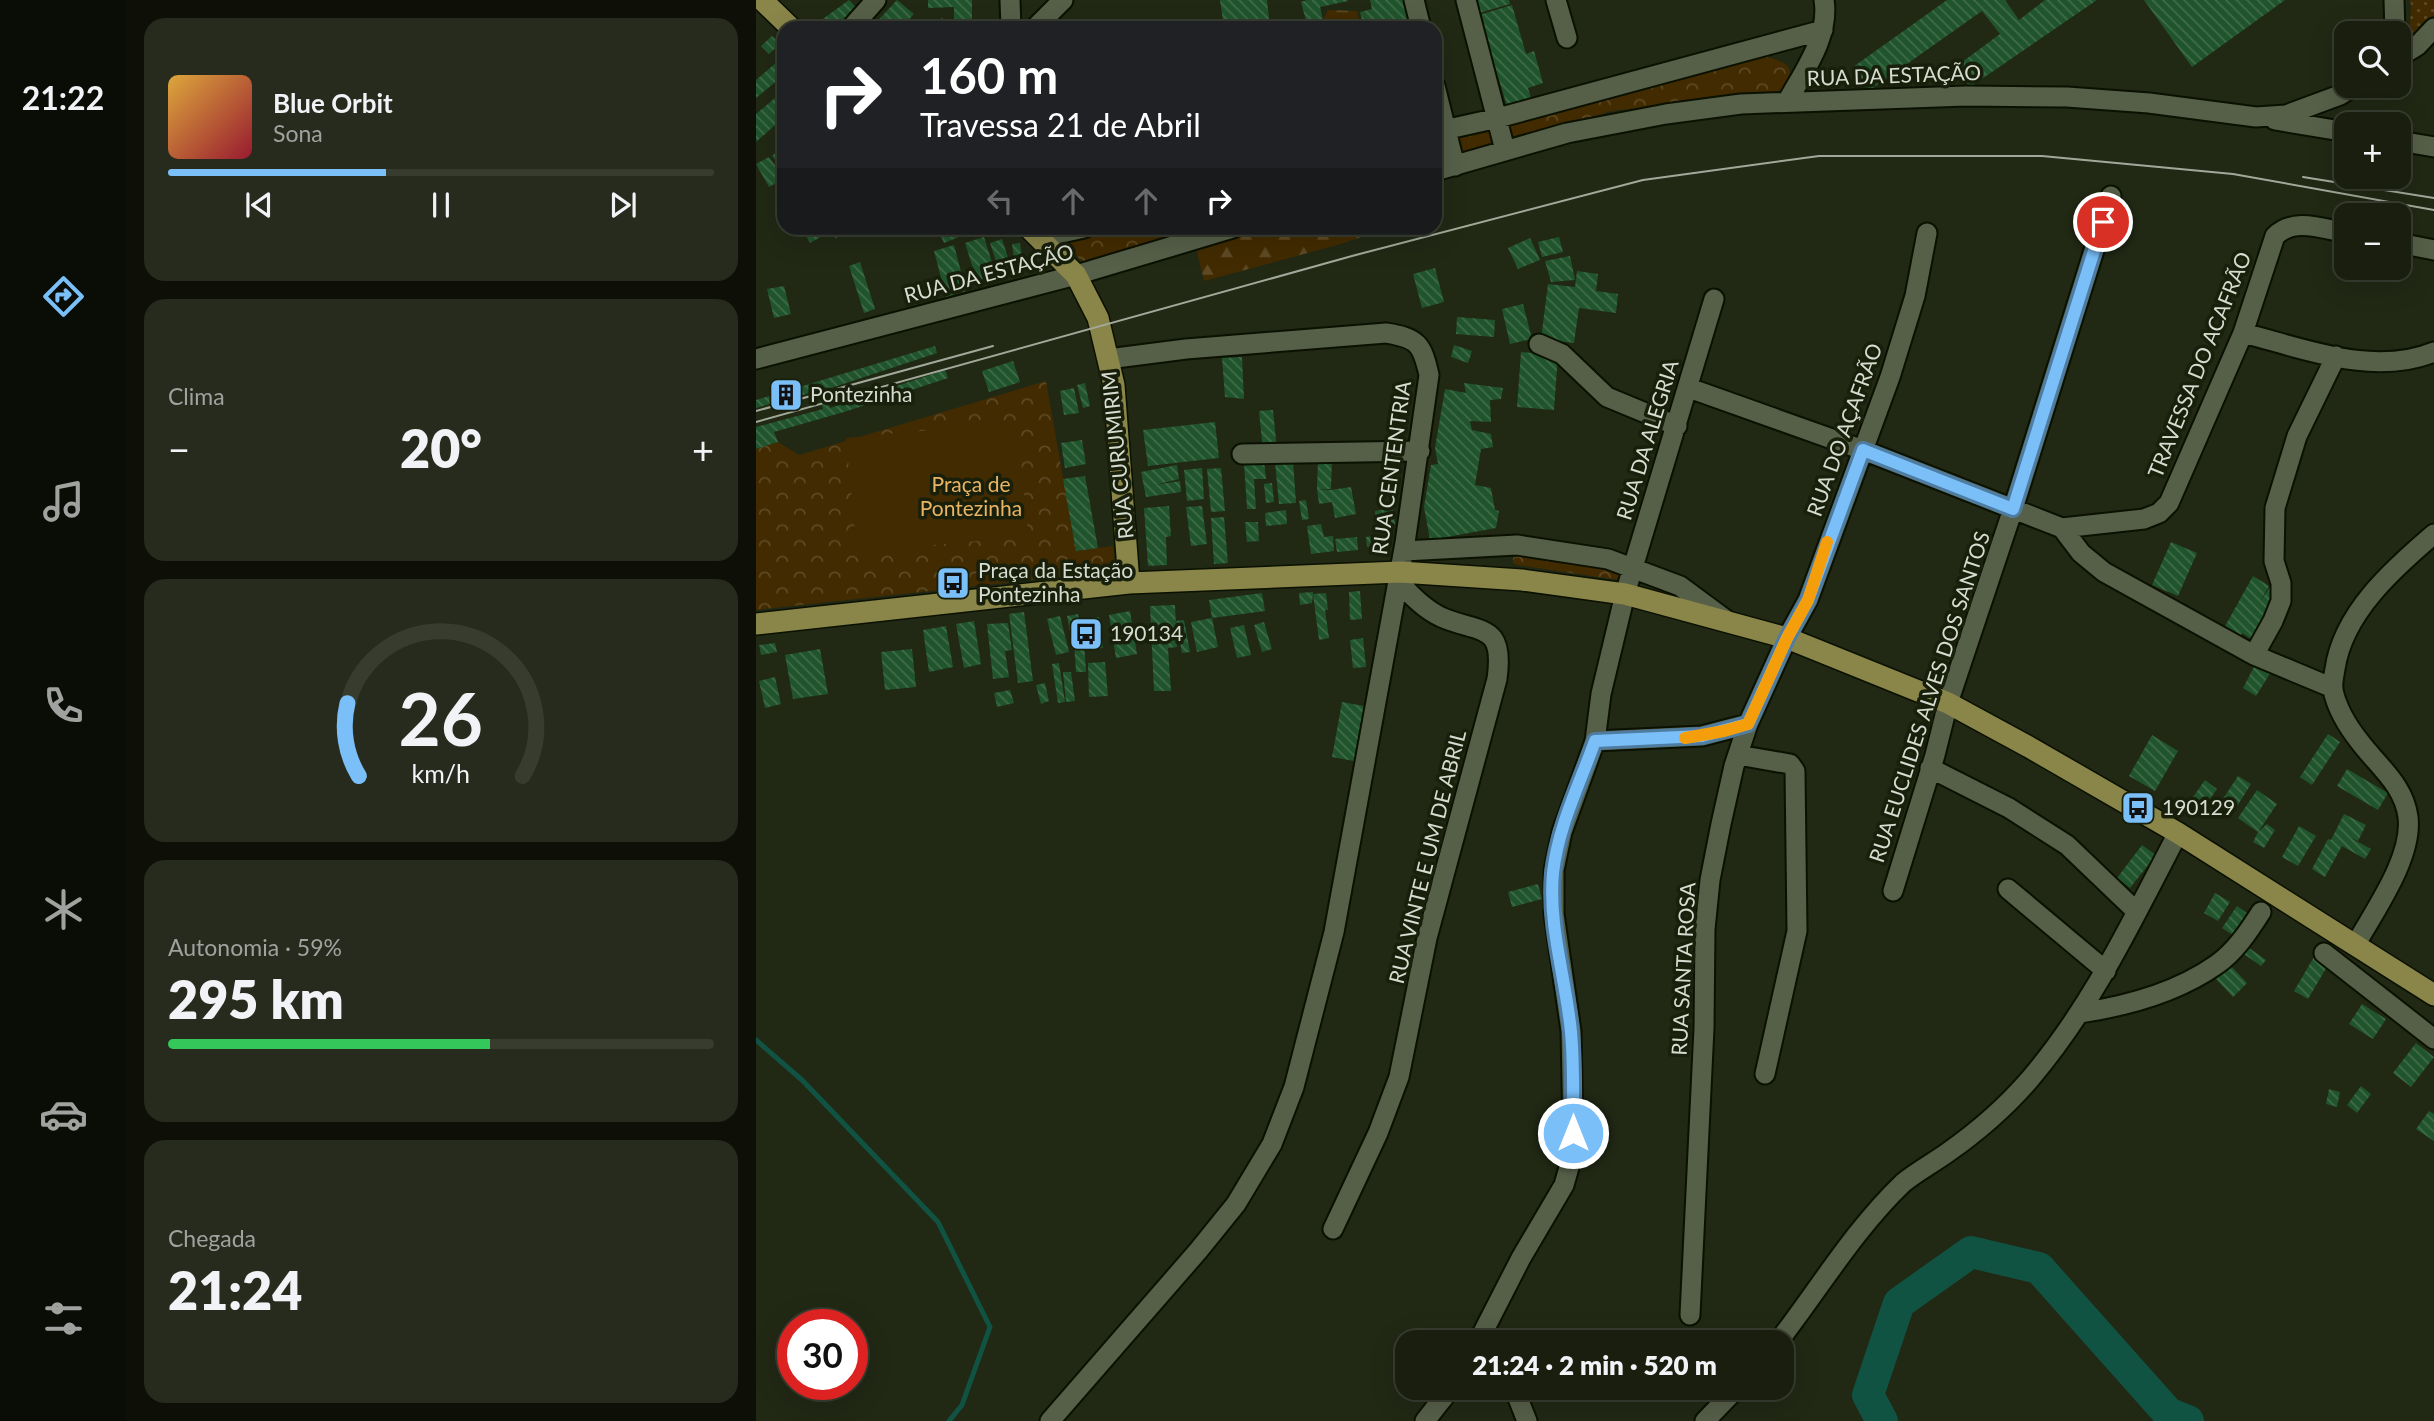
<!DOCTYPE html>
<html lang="pt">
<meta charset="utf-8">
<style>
body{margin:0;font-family:Lato,sans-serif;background:#262b1d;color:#f1f3f6;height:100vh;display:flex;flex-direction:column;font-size:26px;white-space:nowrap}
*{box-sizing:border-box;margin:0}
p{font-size:23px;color:#9fa29e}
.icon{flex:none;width:38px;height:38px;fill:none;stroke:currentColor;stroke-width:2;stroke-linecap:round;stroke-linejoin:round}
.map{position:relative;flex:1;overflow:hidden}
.details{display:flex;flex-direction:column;gap:18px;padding:18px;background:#0e1008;width:630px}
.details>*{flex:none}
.guide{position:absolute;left:21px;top:21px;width:665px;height:214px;border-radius:21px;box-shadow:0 7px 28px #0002,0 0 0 2px #373c2f;background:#202124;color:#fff;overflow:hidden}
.buttons{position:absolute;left:1578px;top:21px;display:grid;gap:14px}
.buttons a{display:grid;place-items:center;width:77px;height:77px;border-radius:14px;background:#191e0f;box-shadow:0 7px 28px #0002,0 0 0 2px #373c2f;font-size:35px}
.speed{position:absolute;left:21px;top:1309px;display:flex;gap:14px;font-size:35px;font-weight:700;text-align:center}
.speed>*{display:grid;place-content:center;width:91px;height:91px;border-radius:50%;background:#191e0f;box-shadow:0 7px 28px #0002,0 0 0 2px #373c2f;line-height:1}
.speed .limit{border:10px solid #d22;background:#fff;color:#111}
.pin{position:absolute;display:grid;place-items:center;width:60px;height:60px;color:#fff;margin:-30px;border:4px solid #fff;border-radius:50%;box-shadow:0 2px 7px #0007}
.me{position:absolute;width:77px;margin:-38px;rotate:0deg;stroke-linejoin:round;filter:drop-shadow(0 0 5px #0008)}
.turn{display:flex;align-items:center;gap:24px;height:147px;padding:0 28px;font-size:32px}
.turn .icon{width:91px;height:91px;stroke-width:2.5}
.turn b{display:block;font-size:49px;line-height:60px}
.lanes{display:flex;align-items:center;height:66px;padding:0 28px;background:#0003;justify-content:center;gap:35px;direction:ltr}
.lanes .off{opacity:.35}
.big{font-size:52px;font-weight:800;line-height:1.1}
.details .widget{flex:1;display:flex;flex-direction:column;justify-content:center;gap:10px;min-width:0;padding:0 24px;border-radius:21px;background:#262b1d}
.details .dial{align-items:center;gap:0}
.dial svg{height:182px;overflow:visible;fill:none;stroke:#373c2f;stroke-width:7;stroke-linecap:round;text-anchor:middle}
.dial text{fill:#f1f3f6;stroke:none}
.song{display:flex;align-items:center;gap:21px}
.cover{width:84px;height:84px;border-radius:10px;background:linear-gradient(135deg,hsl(40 70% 55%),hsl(350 70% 35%))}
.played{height:7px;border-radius:4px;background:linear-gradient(90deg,#7abff8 40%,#373c2f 40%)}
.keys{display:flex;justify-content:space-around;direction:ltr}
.heat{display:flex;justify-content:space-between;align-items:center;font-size:38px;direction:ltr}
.charge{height:10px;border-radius:5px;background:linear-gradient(90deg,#34c759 59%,#373c2f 0)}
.trip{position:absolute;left:639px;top:1330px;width:399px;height:70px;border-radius:21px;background:#191e0f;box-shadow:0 7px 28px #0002,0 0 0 2px #373c2f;font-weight:800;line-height:70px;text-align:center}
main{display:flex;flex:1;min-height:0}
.dock{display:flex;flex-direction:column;width:126px;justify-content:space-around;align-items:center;background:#0a0c06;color:#9fa29e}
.dock .icon{width:49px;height:49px}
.dock .on{color:#7abff8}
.dock b{font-size:32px;color:#f1f3f6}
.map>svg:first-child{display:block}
.grass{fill:url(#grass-dots)}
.forest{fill:url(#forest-firs)}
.park{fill:url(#park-crowns)}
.garden{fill:#422b00}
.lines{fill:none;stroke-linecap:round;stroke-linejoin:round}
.stream{stroke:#115343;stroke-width:5}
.river{stroke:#115343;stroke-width:32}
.building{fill:url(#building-back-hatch)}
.minor-casing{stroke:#0b1101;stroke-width:23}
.major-casing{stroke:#0b1101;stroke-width:24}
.minor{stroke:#565f48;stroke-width:19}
.major{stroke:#8a8549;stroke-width:21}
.tram{stroke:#a2a99a;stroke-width:2}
.route-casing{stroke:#4f7ca1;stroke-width:18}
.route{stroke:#7abff8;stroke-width:12}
.slow{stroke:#f59e0b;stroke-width:12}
.labels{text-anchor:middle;stroke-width:7;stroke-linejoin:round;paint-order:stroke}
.street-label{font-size:21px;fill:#d6dccf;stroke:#181f0b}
.poi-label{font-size:21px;fill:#d6dccf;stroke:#181f0b;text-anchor:start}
.park-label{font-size:21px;fill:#e9b463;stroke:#181f0b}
</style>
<main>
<nav class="dock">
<b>21:22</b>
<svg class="icon on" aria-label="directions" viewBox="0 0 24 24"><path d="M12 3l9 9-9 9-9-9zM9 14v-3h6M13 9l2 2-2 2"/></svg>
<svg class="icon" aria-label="music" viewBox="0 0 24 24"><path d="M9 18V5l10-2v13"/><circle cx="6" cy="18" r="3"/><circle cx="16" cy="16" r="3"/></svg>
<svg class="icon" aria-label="phone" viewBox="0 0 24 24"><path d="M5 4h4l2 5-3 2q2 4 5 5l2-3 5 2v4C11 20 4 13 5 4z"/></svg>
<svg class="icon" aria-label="climate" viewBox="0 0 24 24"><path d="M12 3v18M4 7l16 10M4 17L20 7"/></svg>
<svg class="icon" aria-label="car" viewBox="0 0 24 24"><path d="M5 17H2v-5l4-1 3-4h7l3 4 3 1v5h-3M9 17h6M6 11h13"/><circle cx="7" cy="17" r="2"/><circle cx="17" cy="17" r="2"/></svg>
<svg class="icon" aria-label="filters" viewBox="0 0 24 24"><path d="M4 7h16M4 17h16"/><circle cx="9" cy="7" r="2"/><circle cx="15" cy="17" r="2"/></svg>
</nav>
<section class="details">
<div class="widget">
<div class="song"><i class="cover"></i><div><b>Blue Orbit</b><p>Sona</p></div></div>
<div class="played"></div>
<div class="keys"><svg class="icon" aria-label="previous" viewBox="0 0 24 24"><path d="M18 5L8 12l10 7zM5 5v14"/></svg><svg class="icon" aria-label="pause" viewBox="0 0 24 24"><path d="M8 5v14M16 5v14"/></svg><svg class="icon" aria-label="next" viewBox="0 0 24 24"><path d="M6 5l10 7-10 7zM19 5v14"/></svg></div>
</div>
<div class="widget"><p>Clima</p>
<div class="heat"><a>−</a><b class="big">20°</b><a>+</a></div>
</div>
<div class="widget dial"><svg viewBox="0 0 100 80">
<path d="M14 69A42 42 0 1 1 86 69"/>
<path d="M14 69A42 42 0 0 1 9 37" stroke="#7abff8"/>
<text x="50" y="56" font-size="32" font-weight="700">26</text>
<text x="50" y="72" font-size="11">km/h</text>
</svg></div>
<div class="widget"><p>Autonomia · 59%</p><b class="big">295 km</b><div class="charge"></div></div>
<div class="widget"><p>Chegada</p><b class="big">21:24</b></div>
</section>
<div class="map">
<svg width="1678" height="1421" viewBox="0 0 1678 1421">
<defs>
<pattern id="grass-dots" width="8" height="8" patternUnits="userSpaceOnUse" patternTransform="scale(1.75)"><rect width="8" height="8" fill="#422b00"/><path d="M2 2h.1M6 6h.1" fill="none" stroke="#5d4924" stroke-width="1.8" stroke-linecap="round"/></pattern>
<pattern id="forest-firs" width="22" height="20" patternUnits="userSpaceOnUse" patternTransform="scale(1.75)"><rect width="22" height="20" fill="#422b00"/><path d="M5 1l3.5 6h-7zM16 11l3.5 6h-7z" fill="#5d4924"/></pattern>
<pattern id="park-crowns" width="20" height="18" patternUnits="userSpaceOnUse" patternTransform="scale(1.75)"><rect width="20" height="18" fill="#422b00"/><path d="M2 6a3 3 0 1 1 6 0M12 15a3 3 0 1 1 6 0" fill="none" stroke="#5d4924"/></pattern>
<pattern id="building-back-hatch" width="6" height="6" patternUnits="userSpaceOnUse" patternTransform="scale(1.75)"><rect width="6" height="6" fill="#20542c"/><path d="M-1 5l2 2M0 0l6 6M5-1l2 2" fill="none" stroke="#406c4a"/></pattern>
</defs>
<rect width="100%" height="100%" fill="#212814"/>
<path class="grass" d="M1654 0H1678V15L1653 41 1655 5Z"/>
<path class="forest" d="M572 10 601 11 605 28H563Z
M497 228H631L585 244 448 281 440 248Z"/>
<path class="park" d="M997 55C1007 56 1037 60 1034 75 1032 82 1026 90 1022 96L993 95 855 111 679 165V139Z
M301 228H460L327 264Z
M290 381 320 551 357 546 360 571 0 610V449L22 442 43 455Z
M762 555 861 570 864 575 861 579H857L761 565 757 563V558Z"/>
<path class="garden" d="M261 422 272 536 101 552 90 438Z"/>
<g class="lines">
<path class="stream" d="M0 1040 46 1080 182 1222 234 1327 206 1405 193 1421"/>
<path class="river" d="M1126 1421 1112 1395 1143 1303 1215 1252 1283 1268 1412 1413 1432 1421"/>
</g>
<path class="building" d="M93 0 106 14 86 28H69L64 21Z
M141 0 158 14 145 28H115Z
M172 0H216V20H198V7L172 8Z
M464 0H511L514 28H468Z
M551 0H592V1L564 7 569 28H552L545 2Z
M614 0H650L653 21 623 28H608L604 12 616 9Z
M720 0H753L754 4 723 13Z
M1191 0H1249L1263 20 1289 0H1341L1214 87 1198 68 1244 34 1226 11 1114 90 1097 67Z
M1388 0H1529L1436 67Z
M756 5 770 54 778 51 787 83 772 88 776 101 752 109 723 15Z
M185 18 210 28H181Z
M16 36 24 44 13 54 5 46Z
M28 56V75L0 98V80Z
M26 92 28 94V117L0 142V114Z
M28 145V171L16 156Z
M13 157 28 178 13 187 0 164Z
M46 228H73L75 231 54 243Z
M75 228H110L79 238Z
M181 228H225L188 243Z
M228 237 240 275 221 281 209 243Z
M803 237 807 252 786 257 782 242Z
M774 238 784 260 762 269 752 248Z
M246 239 257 273 245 276 234 243Z
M264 243 268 271 260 272 256 244Z
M198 245 210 291 190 297 178 251Z
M814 256 819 280 795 282 789 261Z
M104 262 119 309 108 313 93 266Z
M679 268 688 302 666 308 657 274Z
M821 271 842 274 840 291 862 294 860 313 823 308 818 343 785 339 792 284 819 287Z
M28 286 35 314 18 318 11 289Z
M767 304 776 339 754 344 746 309Z
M701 317 739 320 738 337 700 334Z
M698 345 716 351 712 363 695 357Z
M179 346 181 353 69 390 74 408 189 370 192 378 88 412 18 432 22 442 0 449V427L67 409 61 391 0 408V400Z
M765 352 802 355 798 410 761 407Z
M486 357 488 399 469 397 466 358Z
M257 361 264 382 233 392 226 371Z
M329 383 334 406 327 408 321 385Z
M708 383 747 388 745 399 734 400 735 422 714 421 716 430 735 434 737 447 725 449 719 485 735 488 739 510 743 511 740 528 674 540 668 507 675 465 682 464 679 448 689 389 710 393Z
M318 388 323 413 308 415 304 391Z
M517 410 521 450 507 451 503 411Z
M459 422 463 458 392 466 387 430Z
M326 440 330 464 309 468 305 443Z
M562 459H576L575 489H561L574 490 595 487 600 514 579 518 576 502 563 504 561 489Z
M537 460 540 503 523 504 519 462Z
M508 461 510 479H498L500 509H491L488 462Z
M421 465 423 479 399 485 424 481 425 492 390 497 385 472Z
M446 468 448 499 431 501 428 470Z
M465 468 469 511 455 512 451 469Z
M329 476 342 548 320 551 307 479Z
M516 483 518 502 510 503 508 484Z
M550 500 553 519 546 520 543 501Z
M413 506 415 536 410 537 411 565 392 566 388 508Z
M446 506 451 544 435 546 430 507Z
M637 508 639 524 621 526 619 511Z
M530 510 531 524 510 526 509 513Z
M468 517 472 563 458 564 455 518Z
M489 522H502L503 541 491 542Z
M565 524 568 537 577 536 578 551 555 554 551 526Z
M634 534 635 544 611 547 610 537Z
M601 537 602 550 581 552 579 539Z
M1415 542 1441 553 1422 596 1396 585Z
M1497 576 1513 586 1504 602 1514 587 1524 594 1503 644 1486 633 1484 637 1468 628Z
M604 591 606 619 594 620 593 592Z
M557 592V594L570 593 572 610H569L573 638 563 640 557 594 556 603 544 605 543 593Z
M506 593 509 611 456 618 453 600Z
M419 605 421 647 412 648 415 691H398L394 606Z
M374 611 381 654 360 658 353 615Z
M268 612 277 681 262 683 253 614Z
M322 614 326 636 315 639 311 616Z
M304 616 313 652 300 655 291 619Z
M343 617 347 648 335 649 331 619Z
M456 618 462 647 441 652 435 622Z
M428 620 434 652 426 653 420 621Z
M218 621 225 664 208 668 200 624Z
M508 622 516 649 506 652 498 625Z
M252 623 256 650 249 651 253 677 237 679 231 624Z
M488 625 495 655 481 658 474 628Z
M190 626 197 667 173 672 167 630Z
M607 638 610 667 597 668 594 640Z
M328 641 330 672H320L318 642Z
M19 643 21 652 5 655 3 645Z
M64 649 72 694 37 699 29 655Z
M156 649 160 687 129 690 125 652Z
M349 662 352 696 333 697 332 663Z
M303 663 309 702 302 703 296 664Z
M1500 663 1515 672 1500 696 1487 688Z
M307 672H315L319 701 310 702Z
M19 677 25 704 9 708 3 681Z
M289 683 293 701 285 704 280 685Z
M254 690 258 703 241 707 238 693Z
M586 702 608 706 598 761 576 757Z
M1572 734 1584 742 1556 785 1544 777Z
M1396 735 1422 751 1399 791 1373 776Z
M1591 769 1632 793 1622 810 1581 786Z
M1482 776 1495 784 1478 811 1465 802Z
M1449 780 1461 789 1444 813 1432 804Z
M1501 790 1521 804 1502 832 1482 818Z
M1588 814 1610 825 1602 841 1593 837 1615 849 1609 859 1586 846 1569 877 1556 869 1572 839 1575 840Z
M1511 824 1519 830 1508 848 1497 842 1502 832Z
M1543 826 1560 836 1542 866 1526 857Z
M1386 845 1400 855 1374 888 1361 878Z
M782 884 786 899 756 907 752 892Z
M1459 893 1474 902 1462 921 1448 913Z
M1481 906 1492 914 1477 935 1466 928Z
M1489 945 1510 960 1505 966 1485 952Z
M1558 957 1572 965 1552 999 1538 991Z
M1474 965 1491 983 1477 997 1460 979Z
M1606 1004 1630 1019 1617 1039 1593 1024Z
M1660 1043 1678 1057 1655 1087 1637 1073Z
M1605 1086 1615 1094 1601 1113 1591 1105Z
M1573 1089 1584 1092 1581 1107 1570 1104Z
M1673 1111 1678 1114V1141L1660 1129Z"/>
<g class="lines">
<defs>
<path id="minor" d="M254 0 255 28
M658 0 665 28
M710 0 749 150
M800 0 811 38
M1638 0 1639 33
M95 28 120 0
M279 28 307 0
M1643 57 1661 46 1678 28
M679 86 699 166
M1031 102C1048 71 1074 36 1068 0
M1519 120 1591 132
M679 132 742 118 1067 30
M1643 141 1678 147
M679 171 811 133 910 114 985 104 1210 96 1311 97 1393 103 1500 117 1530 115 1584 95 1598 86
M283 238 328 228
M1643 243 1678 250
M1487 333C1547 348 1617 377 1678 352
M783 344 806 354 851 397 921 426
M0 359 320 275 477 228
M933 388 1107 450 1306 528 1388 519 1403 513 1413 503 1487 333 1519 236C1538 217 1567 229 1591 233
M486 454 664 451
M1306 528 1325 553 1348 572 1498 655 1577 688
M648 551 761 545 852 559 924 586 970 620
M1498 655 1517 621 1525 601V583L1518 561 1519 508 1541 436 1580 356
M839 741 946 736 992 724
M982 755 1034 764 1039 771 1041 931 1009 1074
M1174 768 1253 808 1311 845 1381 912
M1252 889 1350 971
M1137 891 1179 755 1192 703 1257 509 1355 196
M1600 944C1619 910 1657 857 1652 817 1648 785 1622 766 1604 742 1592 727 1581 709 1577 690 1576 683 1578 675 1579 669 1587 613 1637 569 1678 534
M1568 953 1678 1039
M1324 1013C1371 1006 1420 993 1460 965 1479 952 1493 931 1505 912
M577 1229 622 1133 643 1077 671 938 741 679C749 622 724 634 685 617 668 609 654 594 642 581
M934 1315 948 1028 949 929 954 880 965 824 978 766 992 724 1031 638 1052 600 1134 377 1159 296 1171 233
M722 1342 765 1258 808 1185 814 1164 817 1133 815 1031 798 914V870L806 832 839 741 845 694 869 594 958 299
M1022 1342C1063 1289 1098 1230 1147 1183 1160 1172 1177 1163 1191 1153 1221 1132 1250 1107 1274 1079 1337 1005 1377 919 1422 833
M758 1388 771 1421
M294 1421 442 1251 480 1204 516 1144 538 1087 578 932 649 543 673 375C666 343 661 338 630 333L430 349 352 359
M669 1421 695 1388
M949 1421 981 1388"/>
<path id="major" d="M6 0 35 28
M273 228 320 275 342 318 358 385 373 583
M0 624 373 583 644 572 766 580 869 594 1031 638 1192 703 1273 747 1422 833 1678 995"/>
</defs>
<use href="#minor" class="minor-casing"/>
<use href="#major" class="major-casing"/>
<use href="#minor" class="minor"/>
<use href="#major" class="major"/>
<path class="tram" d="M1547 177 1678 198
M0 411 237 346
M0 422 596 256 887 180 1063 156H1286L1477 174 1678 210"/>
</g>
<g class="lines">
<defs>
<path id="route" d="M817 1133C817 1099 818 1065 815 1032 810 979 792 926 797 873 802 827 824 783 839 741L946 736 992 724 1031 638 1052 600 1107 450 1257 509 1347 222"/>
</defs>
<use href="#route" class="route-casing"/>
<use href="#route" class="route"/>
<path class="slow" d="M929 738 968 731 992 724 1031 638 1052 600 1071 542"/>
</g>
<defs>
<symbol id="building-square" viewBox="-11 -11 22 22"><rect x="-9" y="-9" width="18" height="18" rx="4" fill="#7abff8" stroke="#181f0b"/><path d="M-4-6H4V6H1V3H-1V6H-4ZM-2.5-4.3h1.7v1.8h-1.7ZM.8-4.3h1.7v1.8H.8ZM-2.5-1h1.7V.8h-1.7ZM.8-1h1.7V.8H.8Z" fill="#111"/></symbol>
<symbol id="bus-square" viewBox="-11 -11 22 22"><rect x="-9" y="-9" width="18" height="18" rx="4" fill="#7abff8" stroke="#181f0b"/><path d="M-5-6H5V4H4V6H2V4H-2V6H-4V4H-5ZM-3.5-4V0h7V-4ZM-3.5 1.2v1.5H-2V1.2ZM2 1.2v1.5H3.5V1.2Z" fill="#111"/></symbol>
</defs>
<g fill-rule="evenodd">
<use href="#building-square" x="11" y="376" width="38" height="38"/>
<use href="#bus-square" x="178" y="564" width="38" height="38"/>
<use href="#bus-square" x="311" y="615" width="38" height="38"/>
<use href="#bus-square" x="1363" y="789" width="38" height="38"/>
</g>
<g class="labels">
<g class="street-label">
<text transform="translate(1138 76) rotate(-2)" y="7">RUA DA ESTAÇÃO</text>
<text transform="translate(233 274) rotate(-15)" y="7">RUA DA ESTAÇÃO</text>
<text transform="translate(1444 365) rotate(-68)" y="7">TRAVESSA DO ACAFRÃO</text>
<text transform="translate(1089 430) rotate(-70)" y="7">RUA DO AÇAFRÃO</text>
<text transform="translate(892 440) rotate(-73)" y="7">RUA DA ALEGRIA</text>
<text transform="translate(362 455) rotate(-96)" y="7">RUA CURUMIRIM</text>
<text transform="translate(636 468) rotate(-82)" y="7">RUA CENTENTRIA</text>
<text transform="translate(1174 697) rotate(-72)" y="7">RUA EUCLIDES ALVES DOS SANTOS</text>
<text transform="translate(672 857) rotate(-76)" y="7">RUA VINTE E UM DE ABRIL</text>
<text transform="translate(928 969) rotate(-87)" y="7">RUA SANTA ROSA</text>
</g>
<g class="poi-label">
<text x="54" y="402">Pontezinha</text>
<text x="222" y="578">Praça da Estação<tspan x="222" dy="24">Pontezinha</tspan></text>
<text x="354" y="641">190134</text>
<text x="1406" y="815">190129</text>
</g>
<g class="park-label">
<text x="215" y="492">Praça de<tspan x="215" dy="24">Pontezinha</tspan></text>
</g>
</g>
</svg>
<div class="buttons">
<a><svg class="icon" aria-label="search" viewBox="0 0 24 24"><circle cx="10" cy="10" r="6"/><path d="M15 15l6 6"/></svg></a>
<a>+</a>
<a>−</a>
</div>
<div class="speed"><div class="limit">30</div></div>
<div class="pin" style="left:1347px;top:222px;background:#d93025"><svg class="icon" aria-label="arrive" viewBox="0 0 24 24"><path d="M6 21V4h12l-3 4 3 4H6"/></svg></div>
<svg class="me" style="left:817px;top:1133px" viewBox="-20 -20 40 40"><circle r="17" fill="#7abff8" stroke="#fff" stroke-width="3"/><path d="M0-11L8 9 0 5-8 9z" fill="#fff"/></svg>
<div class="trip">21:24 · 2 min · 520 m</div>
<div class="guide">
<div class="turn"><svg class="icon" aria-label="right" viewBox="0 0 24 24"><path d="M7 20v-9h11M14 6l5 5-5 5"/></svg><div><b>160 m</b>Travessa 21 de Abril</div></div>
<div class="lanes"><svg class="icon off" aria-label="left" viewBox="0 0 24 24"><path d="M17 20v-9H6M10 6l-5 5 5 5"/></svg><svg class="icon off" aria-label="ahead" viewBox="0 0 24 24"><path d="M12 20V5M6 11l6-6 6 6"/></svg><svg class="icon off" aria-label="ahead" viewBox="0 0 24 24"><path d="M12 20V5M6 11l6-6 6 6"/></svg><svg class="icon" aria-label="right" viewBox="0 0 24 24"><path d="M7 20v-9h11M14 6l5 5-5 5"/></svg></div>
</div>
</div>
</main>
